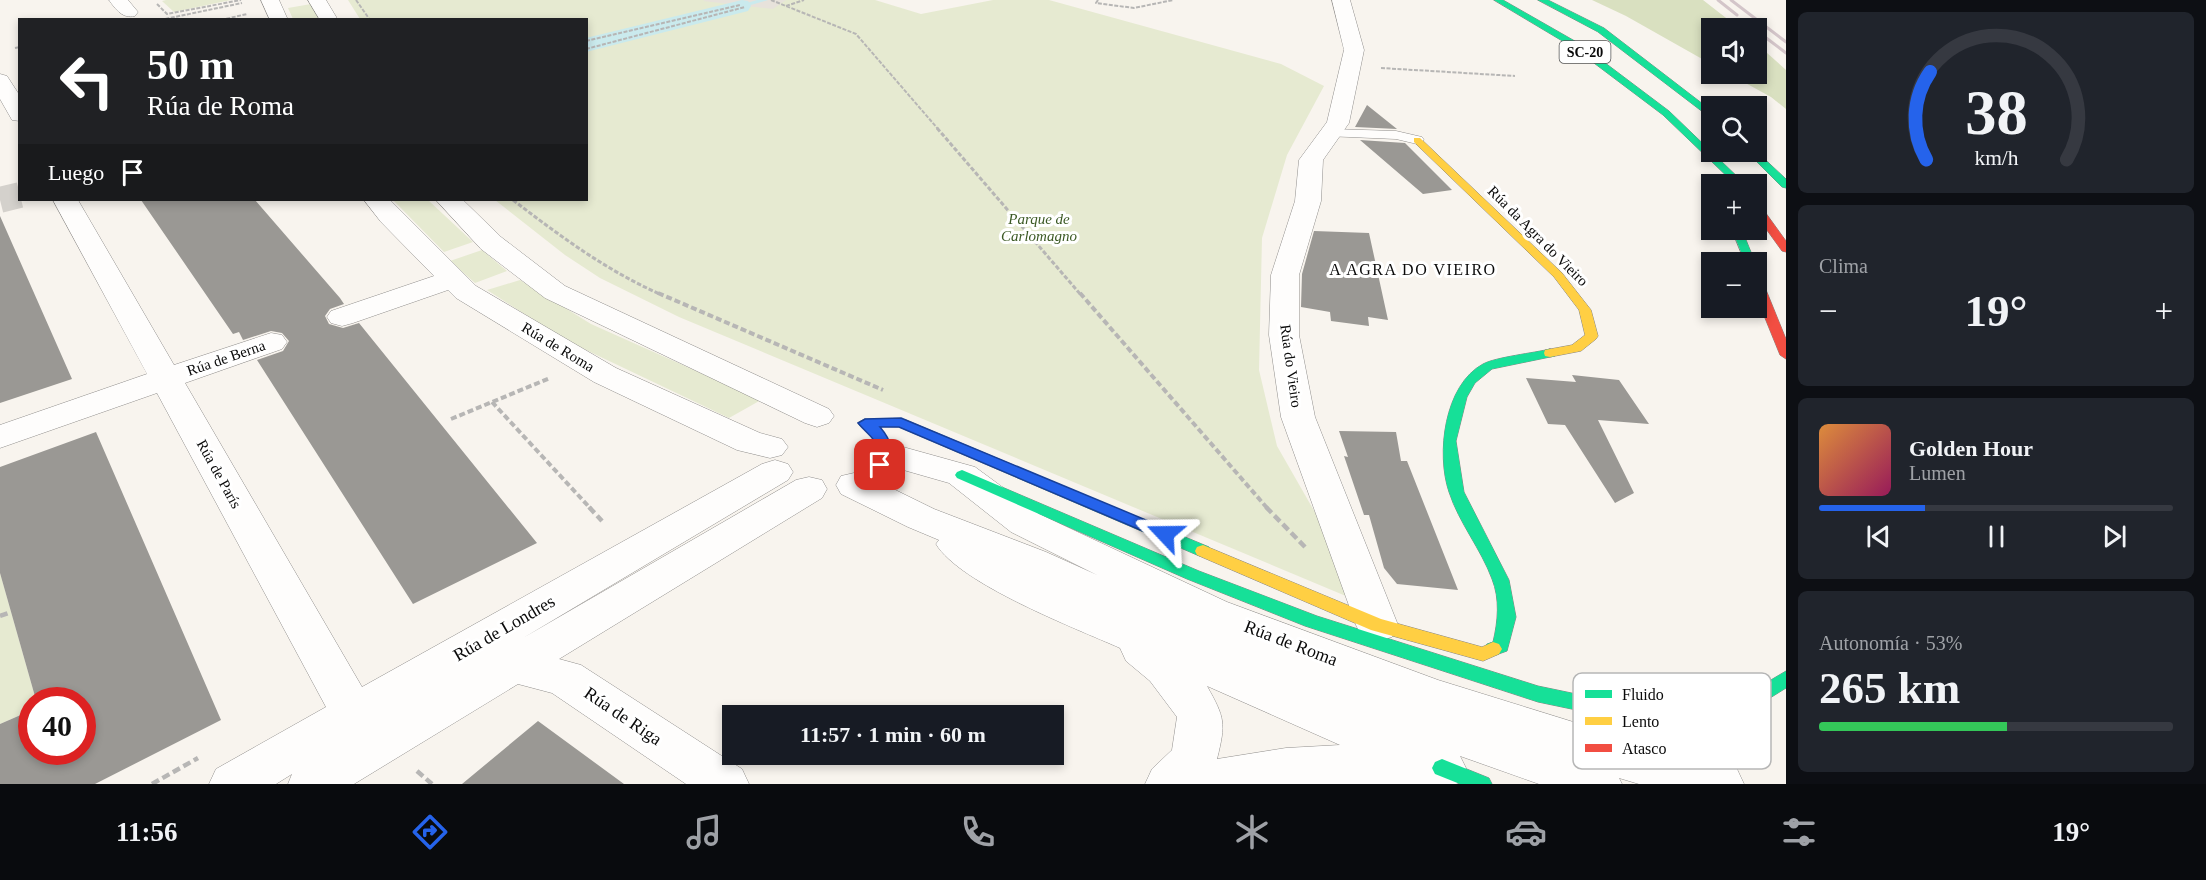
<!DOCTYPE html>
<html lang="es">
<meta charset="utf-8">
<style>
body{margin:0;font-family:Georgia,serif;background:#20242c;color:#f1f3f6;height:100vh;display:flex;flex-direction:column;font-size:22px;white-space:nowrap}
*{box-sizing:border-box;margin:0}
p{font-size:20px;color:#9ea1a6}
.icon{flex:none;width:33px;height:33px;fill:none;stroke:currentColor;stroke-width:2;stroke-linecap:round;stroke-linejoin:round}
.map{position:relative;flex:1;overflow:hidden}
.side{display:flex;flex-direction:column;gap:12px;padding:12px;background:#0d0f14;width:420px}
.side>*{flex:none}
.hud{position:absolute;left:18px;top:18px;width:570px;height:183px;border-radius:0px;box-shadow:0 3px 9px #0003;background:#202124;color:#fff;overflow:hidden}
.controls{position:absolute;left:1701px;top:18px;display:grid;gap:12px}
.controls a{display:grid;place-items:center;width:66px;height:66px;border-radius:0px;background:#171b24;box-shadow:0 3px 9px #0003;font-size:30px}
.speed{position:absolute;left:18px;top:687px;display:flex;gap:12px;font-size:30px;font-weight:700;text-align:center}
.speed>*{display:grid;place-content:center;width:78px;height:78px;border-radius:50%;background:#171b24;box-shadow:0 3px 9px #0003;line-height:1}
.speed .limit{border:9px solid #d22;background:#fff;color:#111}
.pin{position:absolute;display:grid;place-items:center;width:51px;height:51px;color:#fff;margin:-26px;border-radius:12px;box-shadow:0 3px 9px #0006}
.me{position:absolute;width:66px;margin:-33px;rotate:293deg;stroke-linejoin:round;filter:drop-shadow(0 0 4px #0008)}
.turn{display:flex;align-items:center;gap:21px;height:126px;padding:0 30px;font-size:27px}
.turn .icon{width:78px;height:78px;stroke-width:2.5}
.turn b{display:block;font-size:42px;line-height:51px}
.then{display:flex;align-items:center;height:57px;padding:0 30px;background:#0003;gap:12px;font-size:22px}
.big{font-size:45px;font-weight:700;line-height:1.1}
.side .widget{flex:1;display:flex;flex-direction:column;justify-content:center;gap:9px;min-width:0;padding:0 21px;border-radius:9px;background:#20242c}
.side .dial{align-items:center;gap:0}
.dial svg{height:156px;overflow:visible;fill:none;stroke:#363941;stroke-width:7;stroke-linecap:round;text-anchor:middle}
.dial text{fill:#f1f3f6;stroke:none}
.song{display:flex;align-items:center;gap:18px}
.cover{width:72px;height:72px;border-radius:9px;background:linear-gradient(135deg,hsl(30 70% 55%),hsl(330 70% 35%))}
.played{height:6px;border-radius:3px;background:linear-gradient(90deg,#2563eb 30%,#363941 30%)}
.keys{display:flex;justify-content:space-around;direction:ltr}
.heat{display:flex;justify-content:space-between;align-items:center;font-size:33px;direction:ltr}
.charge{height:9px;border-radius:4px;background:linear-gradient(90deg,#34c759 53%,#363941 0)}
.trip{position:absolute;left:722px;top:705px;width:342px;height:60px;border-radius:0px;background:#171b24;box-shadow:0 3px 9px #0003;font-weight:700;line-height:60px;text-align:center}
.menu{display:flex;height:96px;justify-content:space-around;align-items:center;background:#090b0e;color:#9ea1a6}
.menu .icon{width:42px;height:42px}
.menu .on{color:#2563eb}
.menu b{font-size:27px;color:#f1f3f6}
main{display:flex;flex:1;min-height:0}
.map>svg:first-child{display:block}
.green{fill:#e6ead1}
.forest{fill:#d9e0c0}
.plaza{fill:#e7e2db}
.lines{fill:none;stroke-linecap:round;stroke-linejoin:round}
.stream{fill:#caeaed;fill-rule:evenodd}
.canal{fill:#caeaed;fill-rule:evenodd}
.building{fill:#9a9894}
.street-tunnel{stroke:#d4d1cc;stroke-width:26;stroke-dasharray:26 13;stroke-linecap:butt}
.lane-casing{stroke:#918f8d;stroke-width:1}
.street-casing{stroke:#918f8d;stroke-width:1}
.fast-casing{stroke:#888683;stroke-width:1}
.slow-casing{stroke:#888683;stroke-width:1}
.jam-casing{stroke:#888683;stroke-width:1}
.path-far3{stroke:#b7b6b5;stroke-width:2;stroke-dasharray:4 1.5;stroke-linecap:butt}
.path-far2{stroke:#b7b6b5;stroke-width:3;stroke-dasharray:4.5 2;stroke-linecap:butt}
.path-far1{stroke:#b7b6b5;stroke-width:4;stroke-dasharray:6 3;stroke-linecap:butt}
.path{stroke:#b7b6b5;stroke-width:4.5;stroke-dasharray:8 4;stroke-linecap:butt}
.lane{fill:#fefdfc;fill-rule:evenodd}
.street{fill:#fefdfc;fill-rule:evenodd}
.fast{fill:#16e098;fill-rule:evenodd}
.slow{fill:#ffcf43;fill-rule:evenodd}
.jam{fill:#f24e42;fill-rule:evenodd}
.rail{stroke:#d3c5c9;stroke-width:3}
.route{fill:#2563eb;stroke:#184099;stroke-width:1.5}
.labels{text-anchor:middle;stroke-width:6;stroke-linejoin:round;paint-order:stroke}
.shield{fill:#fff;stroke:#545454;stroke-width:1.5}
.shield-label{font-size:14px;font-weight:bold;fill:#0a0a0a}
.park-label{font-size:15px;font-style:italic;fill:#3b5924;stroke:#fff}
.street-label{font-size:15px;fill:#0a0a0a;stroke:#fff}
.neighbourhood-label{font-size:16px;letter-spacing:1.5px;fill:#0a0a0a;stroke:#fff}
.near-street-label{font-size:18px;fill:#0a0a0a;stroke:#fff}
.key{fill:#fff;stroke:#b6b6b6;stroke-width:1.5}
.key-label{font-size:16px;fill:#0a0a0a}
</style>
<main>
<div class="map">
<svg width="1786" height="784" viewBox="0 0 1786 784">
<rect width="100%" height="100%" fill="#f8f4ee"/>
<path class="green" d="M231 0 174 12 162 1 166 0Z
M348 0H875L921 14 993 0H1049L1281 64 1324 86 1287 155 1262 238 1259 370 1277 446 1360 591 1353 599 679 317 600 278 565 255 495 200H586V20L360 19Z
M311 4 319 19H293L288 8Z
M393 200H428L473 242 444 252Z
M482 250 507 271 475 283 450 261Z
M520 280 591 324 761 400 729 418 565 340 487 290Z
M0 573 36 700H32L31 710 0 724Z"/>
<path class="forest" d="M1592 0H1703L1739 28H1712L1711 64 1626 16Z
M1757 44 1786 70V109L1771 97 1729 74H1756Z"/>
<path class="plaza" d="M705 0H786L773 9 703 1Z"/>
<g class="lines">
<path class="stream" d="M757 0H768L740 8 737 6Z"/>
<path class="canal" d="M742 0 748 1 751 6 748 11 586 52V38Z"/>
</g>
<path class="building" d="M1367 105 1397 129 1355 127Z
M1360 140 1405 143 1452 190 1423 194Z
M141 200H255L340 298 344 304 330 309 325 316 329 324 343 328 359 323 537 543 413 604 257 360 283 351 289 341 282 333 271 331 243 340 239 332 233 334Z
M0 216 72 379 0 403Z
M1314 231 1369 233 1388 320 1368 317 1369 326 1331 321 1330 312 1301 307 1302 274Z
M1572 375 1619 380 1649 424 1598 420 1634 493 1615 503 1565 425 1548 424 1526 378 1576 382Z
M1339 431 1396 432 1401 461H1407L1458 590 1397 584 1384 568 1369 515H1364L1344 456 1348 457Z
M96 432 221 720 95 784H0V724L32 710V752H82V700H36L0 573V467Z
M538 721 624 784H462Z"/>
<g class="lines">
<path class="street-tunnel" d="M0 200 20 195"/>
<defs>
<path id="lane" d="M1331 129 1396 131 1422 137 1424 140 1417 144 1396 139 1326 136 1324 133 1326 130Z"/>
<path id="street" d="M109 0H128L138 12 135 16C123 19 116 10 109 0Z
M261 0H279L288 20H270Z
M308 0H326L338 20H320Z
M1332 0H1350L1364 50 1349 123 1323 160 1321 201 1299 275V335L1315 417 1398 625 1392 637 1377 641 1362 637 1356 625 1281 417 1269 335 1271 275 1295 201 1299 160 1327 122 1344 50Z
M0 74 7 76 20 96V121L12 120 0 99Z
M53 200H78L174 365 271 333 282 335 287 342 282 349 185 383 362 687 762 464 775 460 788 464 793 472 788 480 523 638 796 480 809 477 822 480 827 489 822 498 559 659 581 665 742 769 749 784H686L552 693 518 684 354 784H288L292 774 276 784H209L216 769 326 707 157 393 0 448V425L147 374Z
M364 200H390L476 286 616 368 760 433 782 439 788 447 782 455 770 458 737 450 594 382 456 298 448 290 353 323 342 326 331 323 327 317 331 311 434 276 381 222Z
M436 200H463L501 237 565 286 829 409 834 416 829 423 817 427 805 423 545 298 481 249Z
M885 442 975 467 1039 514 1227 602 1438 680 1641 743 1737 769 1744 784H1639L1619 778 1622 784H1539L1460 756 1466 768 1459 783 1456 784H1145L1152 769 1172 750 1177 717 1150 681 1126 661 1120 648C1075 628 960 584 936 544L939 540 908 527 841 494 836 485 841 476 854 473 867 476 934 509 1046 552 1097 575 1011 532 949 483 872 461 867 453 872 445ZM1207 686 1340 745 1286 748 1217 759C1226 723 1225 718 1207 686Z"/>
<path id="fast" d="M1494 0H1503L1580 44 1669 111 1745 184H1735L1663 115 1574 48Z
M1538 0H1548L1604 28 1712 111V119L1598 32Z
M1756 151 1786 179V188L1782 187 1747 152Z
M1732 230H1742L1755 262H1745Z
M1550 349 1556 353 1555 356 1492 369 1475 383 1467 397 1456 441 1464 492 1509 580 1516 617 1507 651 1493 656 1487 654 1484 649 1487 644 1493 642C1498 621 1500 599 1492 579 1481 549 1459 523 1449 492 1436 454 1444 385 1483 364 1496 357 1534 353 1550 349Z
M865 419 906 420 1209 547 1211 551 1209 555 1203 557 1197 555 899 427 860 426 858 423Z
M962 470 1199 571 1317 616 1538 686 1605 700H1707L1759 687 1786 671V688L1770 698 1707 716H1605L1538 702 1305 626 1187 579 957 478 955 475 957 472Z
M1442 759 1489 778 1492 784H1460L1435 774 1432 768 1435 762Z"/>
<path id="slow" d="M1414 138H1420L1562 273 1591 310 1598 336 1596 339 1581 351 1550 357 1545 356 1544 353 1545 350 1572 345 1585 335 1579 310 1554 277 1414 142Z
M1203 545 1381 619 1482 647 1493 642 1499 644 1502 649 1499 654 1483 661 1371 630 1197 555 1195 551 1197 547Z"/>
<path id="jam" d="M1756 204 1760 205 1786 241V252L1782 251 1756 215Z
M1756 277 1762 280 1786 339V359L1780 355 1756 296Z"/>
</defs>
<use href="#lane" class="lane-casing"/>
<use href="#street" class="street-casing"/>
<use href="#fast" class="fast-casing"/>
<use href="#slow" class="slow-casing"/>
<use href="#jam" class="jam-casing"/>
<path class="path-far3" d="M356 0 370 20
M771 0 856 34 938 129
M1098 0 1096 3 1134 8 1173 0
M157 4 167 14 241 0
M786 6 804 0
M160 20 242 3
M221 20 247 14
M586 41 740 5
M15 48 20 47
M586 49 745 7
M1381 68 1515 76"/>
<path class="path-far2" d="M937 128 1081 295
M513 200C560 236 607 271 662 295"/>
<path class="path-far1" d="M658 293 883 390
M1080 293 1268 509
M492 402 591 509
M451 419 550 378"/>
<path class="path" d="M589 507 602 521
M1266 507 1305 547
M0 616 11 612
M417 771 432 784
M152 784 198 758"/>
<use href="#lane" class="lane"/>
<use href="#street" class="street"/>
<use href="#fast" class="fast"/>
<use href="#slow" class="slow"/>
<use href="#jam" class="jam"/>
<path class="rail" d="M1718 0 1737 15
M1731 0 1786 42
M1761 34 1786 53"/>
</g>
<path class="route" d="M901 418 1170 530 1173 534 1170 538H1159L899 427H880C892 441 895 452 885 469H875L873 465C883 440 872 440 858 423L865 419Z"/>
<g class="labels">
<rect class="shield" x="1559.5" y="41" width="51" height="22" rx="4.5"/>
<g class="shield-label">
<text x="1585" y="57">SC-20</text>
</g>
<g class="park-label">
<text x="1039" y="224">Parque de<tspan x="1039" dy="17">Carlomagno</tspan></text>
</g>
<g class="street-label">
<text transform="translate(1538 236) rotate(45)" y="5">Rúa da Agra do Vieiro</text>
<text transform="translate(558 347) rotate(31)" y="5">Rúa de Roma</text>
<text transform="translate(226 358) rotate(-19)" y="5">Rúa de Berna</text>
<text transform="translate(1291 366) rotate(82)" y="5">Rúa do Vieiro</text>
<text transform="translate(219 474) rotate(61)" y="5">Rúa de París</text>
</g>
<g class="neighbourhood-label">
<text x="1413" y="275">A AGRA DO VIEIRO</text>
</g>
<g class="near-street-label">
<text transform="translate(504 628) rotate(-30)" y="6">Rúa de Londres</text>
<text transform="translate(1291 643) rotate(21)" y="6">Rúa de Roma</text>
<text transform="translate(623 716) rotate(34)" y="6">Rúa de Riga</text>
</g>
</g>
<rect x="1573" y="673" width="198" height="96" rx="9" class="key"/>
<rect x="1585" y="690" width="27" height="8" fill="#16e098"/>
<rect x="1585" y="717" width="27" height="8" fill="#ffcf43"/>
<rect x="1585" y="744" width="27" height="8" fill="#f24e42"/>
<g class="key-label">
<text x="1622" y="700">Fluido</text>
<text x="1622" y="727">Lento</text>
<text x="1622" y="754">Atasco</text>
</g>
</svg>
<div class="controls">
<a><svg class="icon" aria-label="sound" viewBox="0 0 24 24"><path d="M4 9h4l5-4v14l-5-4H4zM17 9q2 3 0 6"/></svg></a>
<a><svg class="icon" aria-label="search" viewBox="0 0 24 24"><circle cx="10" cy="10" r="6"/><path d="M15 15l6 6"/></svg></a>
<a>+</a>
<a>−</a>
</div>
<div class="speed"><div class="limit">40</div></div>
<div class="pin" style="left:880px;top:465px;background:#d93025"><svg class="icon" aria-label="arrive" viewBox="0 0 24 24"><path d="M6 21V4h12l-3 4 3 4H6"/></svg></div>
<svg class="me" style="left:1165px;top:534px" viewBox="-20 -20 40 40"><path d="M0-17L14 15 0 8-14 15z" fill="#2563eb" stroke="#fff" stroke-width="4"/></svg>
<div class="trip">11:57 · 1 min · 60 m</div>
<div class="hud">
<div class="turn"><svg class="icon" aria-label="left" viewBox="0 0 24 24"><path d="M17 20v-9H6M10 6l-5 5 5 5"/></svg><div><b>50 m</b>Rúa de Roma</div></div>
<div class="then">Luego<svg class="icon" aria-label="arrive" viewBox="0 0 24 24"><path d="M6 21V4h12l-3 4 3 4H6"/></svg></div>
</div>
</div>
<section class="side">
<div class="widget dial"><svg viewBox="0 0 100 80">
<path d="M14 69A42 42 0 1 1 86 69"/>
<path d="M14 69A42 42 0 0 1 16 24" stroke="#2563eb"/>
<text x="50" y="56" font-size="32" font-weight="700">38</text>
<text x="50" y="72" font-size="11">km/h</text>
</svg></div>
<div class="widget"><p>Clima</p>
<div class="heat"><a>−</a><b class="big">19°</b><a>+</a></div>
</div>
<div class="widget">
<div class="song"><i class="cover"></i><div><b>Golden Hour</b><p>Lumen</p></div></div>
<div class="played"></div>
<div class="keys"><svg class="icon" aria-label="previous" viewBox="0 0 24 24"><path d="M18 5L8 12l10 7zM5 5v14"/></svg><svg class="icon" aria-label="pause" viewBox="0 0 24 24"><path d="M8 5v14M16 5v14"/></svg><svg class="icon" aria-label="next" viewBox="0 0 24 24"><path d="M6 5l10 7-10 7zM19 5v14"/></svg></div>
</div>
<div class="widget"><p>Autonomía · 53%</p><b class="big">265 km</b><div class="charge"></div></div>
</section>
</main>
<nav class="menu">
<b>11:56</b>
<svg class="icon on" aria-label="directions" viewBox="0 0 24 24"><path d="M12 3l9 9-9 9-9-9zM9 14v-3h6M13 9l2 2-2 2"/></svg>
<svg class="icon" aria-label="music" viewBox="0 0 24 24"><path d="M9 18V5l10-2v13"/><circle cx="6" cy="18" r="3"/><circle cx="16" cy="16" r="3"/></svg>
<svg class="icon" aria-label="phone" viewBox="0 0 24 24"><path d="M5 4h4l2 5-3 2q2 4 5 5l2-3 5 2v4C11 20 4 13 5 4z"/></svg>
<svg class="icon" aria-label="climate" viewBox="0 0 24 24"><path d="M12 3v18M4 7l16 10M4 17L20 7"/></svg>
<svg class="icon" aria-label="car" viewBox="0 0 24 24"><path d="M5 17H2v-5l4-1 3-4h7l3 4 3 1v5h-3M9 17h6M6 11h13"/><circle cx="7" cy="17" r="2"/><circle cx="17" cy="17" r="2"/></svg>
<svg class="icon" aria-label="filters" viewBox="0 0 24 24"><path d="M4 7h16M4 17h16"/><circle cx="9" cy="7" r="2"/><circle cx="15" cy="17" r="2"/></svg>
<b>19°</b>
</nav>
